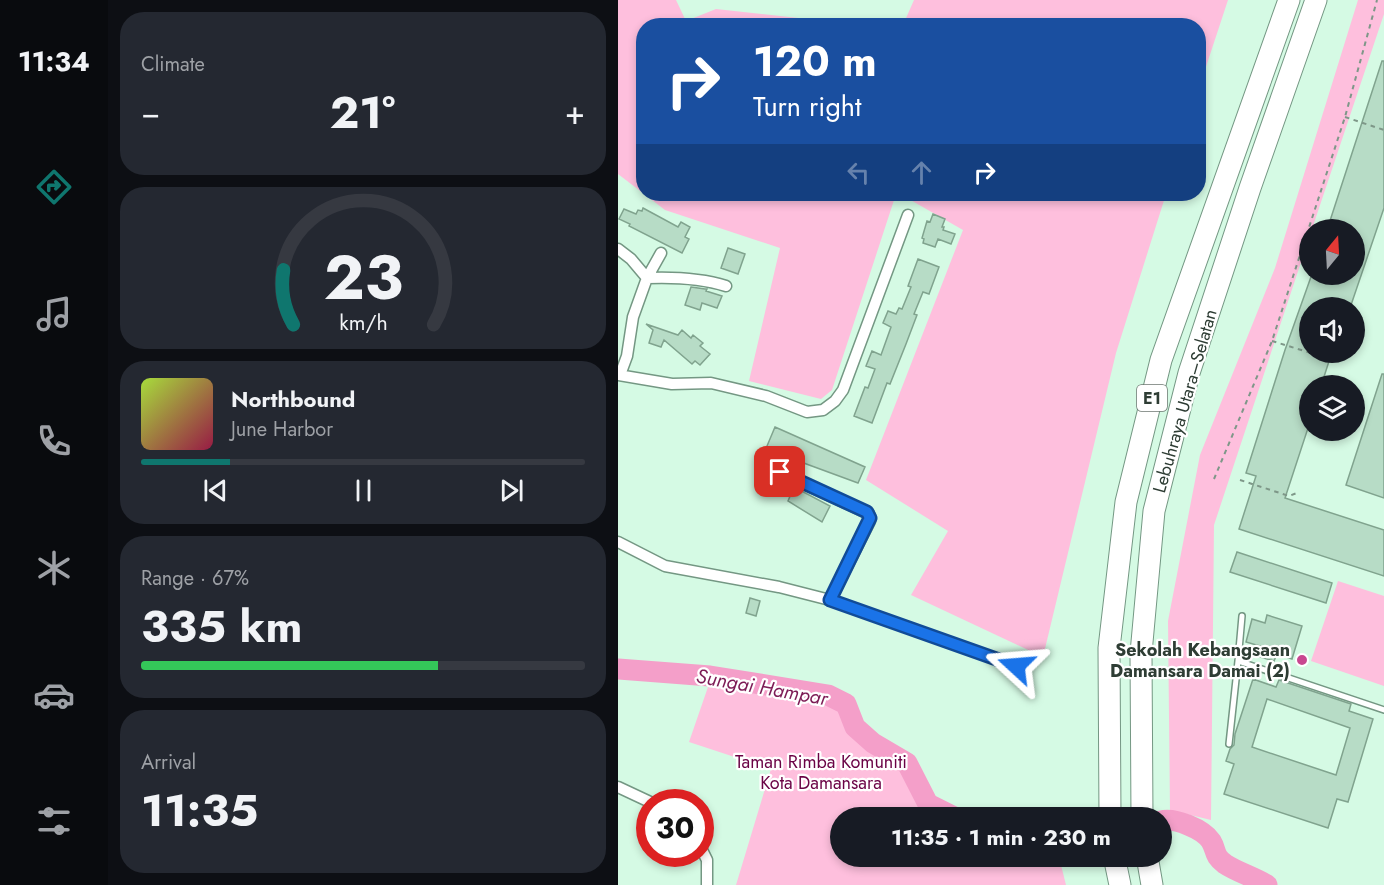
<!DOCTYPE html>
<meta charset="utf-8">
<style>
body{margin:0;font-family:Jost,sans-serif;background:#242831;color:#f1f3f6;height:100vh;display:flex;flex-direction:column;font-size:22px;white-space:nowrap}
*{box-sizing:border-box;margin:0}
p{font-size:20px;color:#9ea1a6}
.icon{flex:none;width:33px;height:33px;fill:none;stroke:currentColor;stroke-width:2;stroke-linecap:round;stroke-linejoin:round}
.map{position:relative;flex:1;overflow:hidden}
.drawer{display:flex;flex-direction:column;gap:12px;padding:12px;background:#0d0f14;width:510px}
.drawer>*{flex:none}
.hud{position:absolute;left:18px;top:18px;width:570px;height:183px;border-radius:24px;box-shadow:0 3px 9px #0003;background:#1a4fa0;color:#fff;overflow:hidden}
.needle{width:39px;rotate:18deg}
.tools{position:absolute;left:681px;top:219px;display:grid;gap:12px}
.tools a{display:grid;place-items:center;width:66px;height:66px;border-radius:50%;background:#171b24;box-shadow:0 3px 9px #0003;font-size:30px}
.speed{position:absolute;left:18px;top:789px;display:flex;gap:12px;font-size:30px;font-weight:700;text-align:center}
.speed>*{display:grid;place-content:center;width:78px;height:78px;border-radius:50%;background:#171b24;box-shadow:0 3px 9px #0003;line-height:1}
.speed .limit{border:9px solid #d22;background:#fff;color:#111}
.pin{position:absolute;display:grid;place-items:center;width:51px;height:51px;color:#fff;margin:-26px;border-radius:12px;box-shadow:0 3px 9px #0006}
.me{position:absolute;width:66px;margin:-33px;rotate:289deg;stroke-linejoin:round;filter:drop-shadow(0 0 4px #0008)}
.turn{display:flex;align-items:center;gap:21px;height:126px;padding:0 18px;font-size:27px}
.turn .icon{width:78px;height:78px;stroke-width:2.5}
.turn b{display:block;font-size:42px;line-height:51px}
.lanes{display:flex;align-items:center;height:57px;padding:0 18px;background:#0003;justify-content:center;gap:30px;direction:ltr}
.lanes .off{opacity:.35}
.big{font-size:45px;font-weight:700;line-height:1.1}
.drawer .tile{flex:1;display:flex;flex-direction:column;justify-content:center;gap:9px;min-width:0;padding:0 21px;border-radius:24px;background:#242831}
.drawer .dial{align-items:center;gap:0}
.dial svg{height:156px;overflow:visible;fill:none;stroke:#363941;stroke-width:7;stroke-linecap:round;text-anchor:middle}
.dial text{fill:#f1f3f6;stroke:none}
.song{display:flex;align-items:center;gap:18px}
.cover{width:72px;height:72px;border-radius:9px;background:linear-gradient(135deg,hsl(80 70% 55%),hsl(340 70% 35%))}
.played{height:6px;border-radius:3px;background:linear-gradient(90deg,#0f766e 20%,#363941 20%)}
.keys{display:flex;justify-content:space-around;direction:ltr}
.heat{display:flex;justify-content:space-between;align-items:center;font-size:33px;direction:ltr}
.charge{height:9px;border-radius:4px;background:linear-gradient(90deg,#34c759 67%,#363941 0)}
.trip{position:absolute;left:212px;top:807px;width:342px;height:60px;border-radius:30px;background:#171b24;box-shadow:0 3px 9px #0003;font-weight:700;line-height:60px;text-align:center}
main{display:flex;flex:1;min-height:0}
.dock{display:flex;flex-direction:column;width:108px;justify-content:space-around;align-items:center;background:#090b0e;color:#9ea1a6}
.dock .icon{width:42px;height:42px}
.dock .current{color:#0f766e}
.dock b{font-size:27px;color:#f1f3f6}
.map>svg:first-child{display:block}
.green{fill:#febfdd}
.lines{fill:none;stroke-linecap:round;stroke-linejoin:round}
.river{stroke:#f49fc9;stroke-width:21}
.building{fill:#b7dcc6;stroke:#80a38e;stroke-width:1.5;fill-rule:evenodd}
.service-casing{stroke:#749783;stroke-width:8}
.minor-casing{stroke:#749783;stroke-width:13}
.motorway-casing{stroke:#749783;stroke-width:23}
.path{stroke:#7e9788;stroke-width:2;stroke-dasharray:4.5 4.5;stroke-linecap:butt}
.service{stroke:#fff;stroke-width:5}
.minor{stroke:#fff;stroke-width:10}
.motorway{stroke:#fff;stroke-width:21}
.route-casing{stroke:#114b97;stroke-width:15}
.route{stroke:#1a73e8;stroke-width:10}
.poi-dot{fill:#c84790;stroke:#fff;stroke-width:2}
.labels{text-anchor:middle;stroke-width:4.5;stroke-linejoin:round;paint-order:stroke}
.shield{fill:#fff;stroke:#6d7771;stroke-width:1.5}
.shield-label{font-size:16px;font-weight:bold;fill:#2e3d34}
.street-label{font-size:18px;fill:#2e3d34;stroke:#fff}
.poi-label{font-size:18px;font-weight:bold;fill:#2e3d34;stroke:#fff;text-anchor:end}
.park-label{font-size:18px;fill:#6a0245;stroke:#fff}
.water-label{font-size:20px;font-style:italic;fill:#7d1c56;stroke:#fff}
</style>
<main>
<nav class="dock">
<b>11:34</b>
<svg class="icon current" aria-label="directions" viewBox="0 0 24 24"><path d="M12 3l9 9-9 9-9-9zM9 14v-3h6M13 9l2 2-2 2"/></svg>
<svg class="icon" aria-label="music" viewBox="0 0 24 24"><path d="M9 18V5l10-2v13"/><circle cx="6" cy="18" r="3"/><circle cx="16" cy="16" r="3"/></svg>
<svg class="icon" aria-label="phone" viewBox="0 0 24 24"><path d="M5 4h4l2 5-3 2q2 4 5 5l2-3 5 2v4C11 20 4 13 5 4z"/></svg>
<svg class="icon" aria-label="climate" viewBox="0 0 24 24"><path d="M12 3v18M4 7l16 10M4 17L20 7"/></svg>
<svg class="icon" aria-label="car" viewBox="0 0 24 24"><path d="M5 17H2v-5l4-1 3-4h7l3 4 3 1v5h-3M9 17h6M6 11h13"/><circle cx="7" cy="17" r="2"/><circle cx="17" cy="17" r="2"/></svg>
<svg class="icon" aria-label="filters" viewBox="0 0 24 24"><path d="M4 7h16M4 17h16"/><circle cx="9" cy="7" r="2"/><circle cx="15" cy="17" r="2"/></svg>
</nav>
<section class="drawer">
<div class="tile"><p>Climate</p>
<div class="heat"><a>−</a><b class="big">21°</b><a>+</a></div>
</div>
<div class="tile dial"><svg viewBox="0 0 100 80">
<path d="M14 69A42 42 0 1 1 86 69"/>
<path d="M14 69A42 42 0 0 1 9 41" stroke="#0f766e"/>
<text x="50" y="56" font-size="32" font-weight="700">23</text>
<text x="50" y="72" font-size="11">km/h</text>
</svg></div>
<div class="tile">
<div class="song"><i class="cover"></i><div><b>Northbound</b><p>June Harbor</p></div></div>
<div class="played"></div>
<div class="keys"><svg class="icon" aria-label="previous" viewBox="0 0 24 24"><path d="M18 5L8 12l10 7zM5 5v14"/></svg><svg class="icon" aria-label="pause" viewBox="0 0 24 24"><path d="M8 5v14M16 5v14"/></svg><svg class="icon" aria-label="next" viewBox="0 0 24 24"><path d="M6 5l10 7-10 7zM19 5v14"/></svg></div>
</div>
<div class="tile"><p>Range · 67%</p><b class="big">335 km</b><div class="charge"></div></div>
<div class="tile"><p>Arrival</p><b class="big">11:35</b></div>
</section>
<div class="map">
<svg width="766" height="885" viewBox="0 0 766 885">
<rect width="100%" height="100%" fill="#d5fae4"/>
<path class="green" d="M0 0H58L68 21 98 9 244 25 26 26V194H278L214 390 203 399 131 381 162 248 47 210 0 174Z
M296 0H610L581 88 580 26 285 25Z
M740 0H766V14L694 229 692 230 691 238 596 525 593 820 552 810 550 621 582 455 657 268Z
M282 194H548L498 353 425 657 293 595 330 531 248 480 345 230Z
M720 581 766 596V686L693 661Z
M90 687 201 702 224 710 231 730 250 750 283 769 306 809 324 817 222 818V856L441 857 448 885H118L153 769 71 742Z"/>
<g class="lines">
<path class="river" d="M0 669 92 676 210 695 228 704 237 727 255 743 289 763 310 804 338 818
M543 821C556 817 585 829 593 841 599 851 595 855 607 864 619 872 636 877 649 885"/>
</g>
<path class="building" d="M764 61H766V208L732 308H692V352H714L703 386H692V422L667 498 766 530V576L621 529 638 476 628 473 667 350 694 274H736V230H709Z
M25 208 60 227 63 222 72 227 67 237 71 239 64 253 11 226 12 224 1 219 6 209 18 214 20 210 24 211Z
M315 214 327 219 324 227H326L325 230 337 234 333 244 320 239 317 247 305 243 306 239 304 238 309 221 312 222Z
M110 248 127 254 120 274 103 268Z
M300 259 321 267 311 294 305 292 296 314 299 315 288 344 272 384 269 383 254 423 236 416 247 387 250 388 257 369 248 366 254 351 263 355 273 327 265 323 270 311 278 314 281 308 284 309 293 287 290 286Z
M73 287 87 289H89L88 291 104 296 99 308 84 303 82 310 67 305Z
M28 324 60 335 64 330 73 338 75 335 85 343 82 346 92 354 82 365 77 361 74 364 46 340 43 347 31 343 35 330Z
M764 374H766V498L728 485Z
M157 427 247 467 240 483 183 462 184 460 149 446Z
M176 487 212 506 204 522 170 501Z
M619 552 714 583 708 603 612 572Z
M132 598 142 601 138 616 128 613Z
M649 615 684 626 674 659 659 654 656 661 639 656 642 646 628 642 634 619 647 623Z
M635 679 658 687 661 680 733 704 731 711 755 719 730 802 719 799 710 828 606 794 616 764 608 761 612 749 616 745 617 734ZM649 699 732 728 718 775 634 747Z"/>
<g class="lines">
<defs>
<path id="service" d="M624 616 620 661 766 710
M611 744 620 661"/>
<path id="minor" d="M0 249 13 259 29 278 15 317 9 356 2 375
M43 253 29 278C55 277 83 278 108 286
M0 375 54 384 93 383 148 396 189 412 205 410 217 401 225 390 290 215
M161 472 251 514 252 521 212 600
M0 542 47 566 161 587 212 600 398 666
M0 787 32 802
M82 846 89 860V885"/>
<path id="motorway" d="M492 818 491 648 508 502 543 360 671 0
M524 818 523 653 536 511 571 373 632 188 698 0
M496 856 502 885
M529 856 534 885"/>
</defs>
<use href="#service" class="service-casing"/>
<use href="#minor" class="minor-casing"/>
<use href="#motorway" class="motorway-casing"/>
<path class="path" d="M727 117 766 130
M654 341 719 361
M596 479 654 341 727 117 759 0
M622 480 671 496 679 493"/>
<use href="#service" class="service"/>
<use href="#minor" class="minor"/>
<use href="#motorway" class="motorway"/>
</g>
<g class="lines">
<defs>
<path id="route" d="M162 472 249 512 252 518 212 600 398 666"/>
</defs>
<use href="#route" class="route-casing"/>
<use href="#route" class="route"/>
</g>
<circle class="poi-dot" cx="684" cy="660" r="6"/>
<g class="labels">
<rect class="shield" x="519" y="385" width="30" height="26" rx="4.5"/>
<g class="shield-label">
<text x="534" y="404">E1</text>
</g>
<g class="street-label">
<text transform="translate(567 401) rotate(-74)" y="6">Lebuhraya Utara–Selatan</text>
</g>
<g class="poi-label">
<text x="672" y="656">Sekolah Kebangsaan<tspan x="672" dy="21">Damansara Damai (2)</tspan></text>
</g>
<g class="park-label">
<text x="203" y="768">Taman Rimba Komuniti<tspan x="203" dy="21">Kota Damansara</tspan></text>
</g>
<g class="water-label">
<text transform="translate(144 687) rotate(10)" y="7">Sungai Hampar</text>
</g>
</g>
</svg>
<div class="tools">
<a><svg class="needle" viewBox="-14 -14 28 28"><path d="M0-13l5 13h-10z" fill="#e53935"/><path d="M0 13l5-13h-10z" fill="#9ea1a6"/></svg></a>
<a><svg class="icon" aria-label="sound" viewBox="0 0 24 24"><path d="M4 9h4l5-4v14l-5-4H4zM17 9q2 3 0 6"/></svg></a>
<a><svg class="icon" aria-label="layers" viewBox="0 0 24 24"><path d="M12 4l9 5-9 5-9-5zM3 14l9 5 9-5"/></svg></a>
</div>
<div class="speed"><div class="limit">30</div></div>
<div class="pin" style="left:162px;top:472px;background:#d93025"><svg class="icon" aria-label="arrive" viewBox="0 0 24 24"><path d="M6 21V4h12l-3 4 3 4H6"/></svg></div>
<svg class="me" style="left:398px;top:666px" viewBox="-20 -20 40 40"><path d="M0-17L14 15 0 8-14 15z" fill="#1a73e8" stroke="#fff" stroke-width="4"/></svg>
<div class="trip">11:35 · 1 min · 230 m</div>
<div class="hud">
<div class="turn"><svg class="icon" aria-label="right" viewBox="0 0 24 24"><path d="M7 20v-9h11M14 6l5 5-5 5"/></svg><div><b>120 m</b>Turn right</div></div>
<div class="lanes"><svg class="icon off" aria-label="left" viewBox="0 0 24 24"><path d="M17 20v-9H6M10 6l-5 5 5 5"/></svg><svg class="icon off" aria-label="ahead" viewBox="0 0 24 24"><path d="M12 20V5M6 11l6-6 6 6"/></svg><svg class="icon" aria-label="right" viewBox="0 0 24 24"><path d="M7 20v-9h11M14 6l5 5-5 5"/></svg></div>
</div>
</div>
</main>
